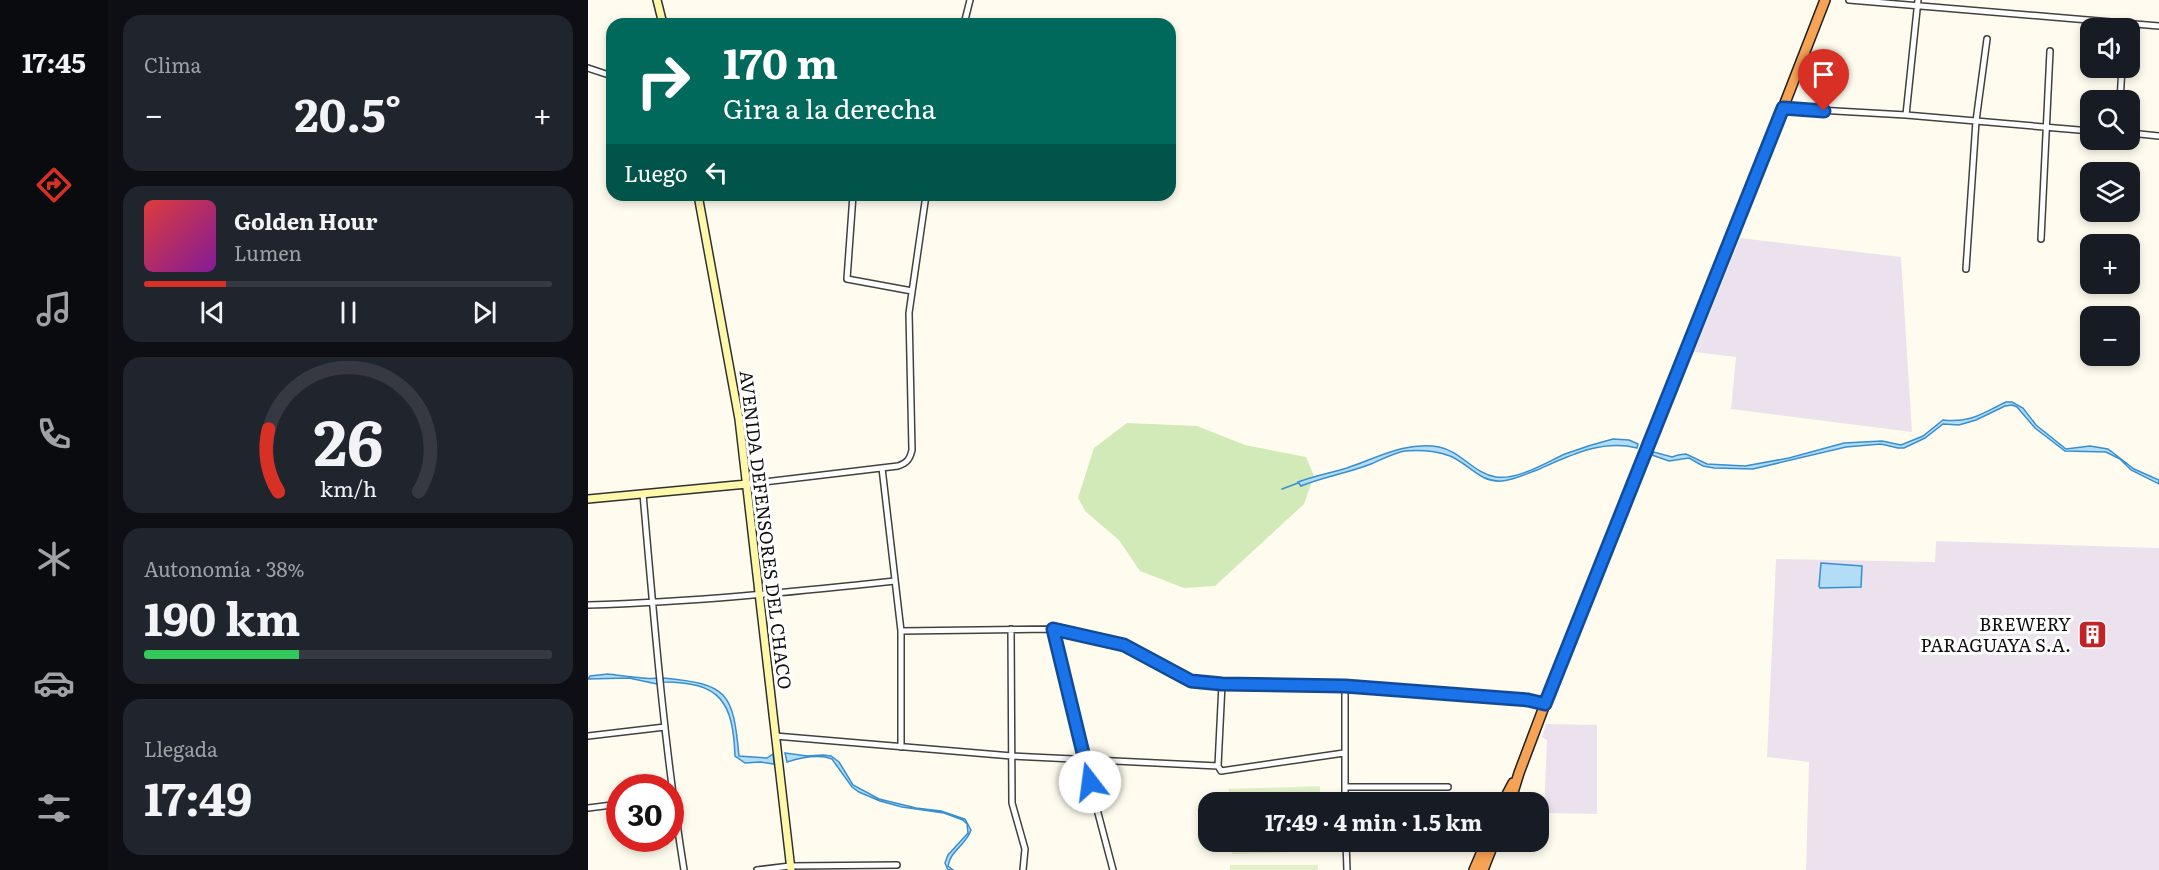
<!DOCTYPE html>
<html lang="es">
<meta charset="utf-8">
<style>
body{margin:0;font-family:Literata,serif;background:#20242c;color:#f1f3f6;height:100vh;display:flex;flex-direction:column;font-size:22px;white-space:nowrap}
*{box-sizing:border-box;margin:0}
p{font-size:20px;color:#9ea1a6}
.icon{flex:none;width:33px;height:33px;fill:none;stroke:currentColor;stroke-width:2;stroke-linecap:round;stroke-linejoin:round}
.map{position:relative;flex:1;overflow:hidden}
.drawer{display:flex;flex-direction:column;gap:15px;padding:15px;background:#0d0f14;width:480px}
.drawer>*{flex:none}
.guide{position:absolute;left:18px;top:18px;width:570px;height:183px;border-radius:18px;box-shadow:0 3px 9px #0003;background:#00695c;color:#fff;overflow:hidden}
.controls{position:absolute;left:1492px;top:18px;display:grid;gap:12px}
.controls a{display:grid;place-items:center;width:60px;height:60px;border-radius:12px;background:#171b24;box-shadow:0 3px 9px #0003;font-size:30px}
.speed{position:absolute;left:18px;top:774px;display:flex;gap:12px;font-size:30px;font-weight:700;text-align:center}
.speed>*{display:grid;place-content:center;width:78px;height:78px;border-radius:50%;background:#171b24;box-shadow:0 3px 9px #0003;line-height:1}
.speed .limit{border:9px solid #d22;background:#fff;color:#111}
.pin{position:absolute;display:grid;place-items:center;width:51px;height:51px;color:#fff;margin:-62px -26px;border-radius:50% 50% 50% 0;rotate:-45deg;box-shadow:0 0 6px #0007}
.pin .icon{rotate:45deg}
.me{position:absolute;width:66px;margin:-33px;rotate:345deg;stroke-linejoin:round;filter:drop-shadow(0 0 4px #0008)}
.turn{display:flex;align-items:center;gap:21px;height:126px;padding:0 18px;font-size:27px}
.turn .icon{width:78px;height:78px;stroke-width:2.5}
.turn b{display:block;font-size:42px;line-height:51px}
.then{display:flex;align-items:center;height:57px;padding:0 18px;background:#0003;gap:12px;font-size:22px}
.big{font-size:45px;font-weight:700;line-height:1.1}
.drawer .widget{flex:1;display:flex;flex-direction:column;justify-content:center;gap:9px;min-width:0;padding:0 21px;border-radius:18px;background:#20242c}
.drawer .dial{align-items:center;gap:0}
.dial svg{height:156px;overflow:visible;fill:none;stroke:#363941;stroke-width:7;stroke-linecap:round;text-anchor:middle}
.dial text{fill:#f1f3f6;stroke:none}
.song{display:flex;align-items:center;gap:18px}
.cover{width:72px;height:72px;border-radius:9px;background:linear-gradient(135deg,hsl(0 70% 55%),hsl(290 70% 35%))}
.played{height:6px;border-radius:3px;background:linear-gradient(90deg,#d93025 20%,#363941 20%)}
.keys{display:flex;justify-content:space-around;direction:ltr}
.heat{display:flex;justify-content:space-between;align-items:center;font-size:33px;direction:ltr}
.charge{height:9px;border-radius:4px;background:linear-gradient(90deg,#34c759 38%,#363941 0)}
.trip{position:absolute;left:610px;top:792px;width:351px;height:60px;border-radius:18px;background:#171b24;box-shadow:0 3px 9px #0003;font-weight:700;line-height:60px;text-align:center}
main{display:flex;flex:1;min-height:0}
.dock{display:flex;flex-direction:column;width:108px;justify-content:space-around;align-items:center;background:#090b0e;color:#9ea1a6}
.dock .icon{width:42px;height:42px}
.dock .active{color:#d93025}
.dock b{font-size:27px;color:#f1f3f6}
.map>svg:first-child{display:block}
.industrial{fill:#ece2ed}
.green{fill:#d1eab8}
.pitch{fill:#e2f1ca}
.water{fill:#b3dcf7;stroke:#388fd0;stroke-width:1.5}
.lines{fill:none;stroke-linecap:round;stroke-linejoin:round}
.stream{stroke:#388fd0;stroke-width:1.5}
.street-casing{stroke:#414141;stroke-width:8}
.secondary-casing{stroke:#303030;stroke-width:10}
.highway-casing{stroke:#1f1f1f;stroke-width:12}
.street{stroke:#fff;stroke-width:5}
.secondary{stroke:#fff8aa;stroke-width:7}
.highway{stroke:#f7a355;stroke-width:9}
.route-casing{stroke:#114b97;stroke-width:15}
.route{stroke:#1a73e8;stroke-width:10}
.labels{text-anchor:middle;stroke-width:6;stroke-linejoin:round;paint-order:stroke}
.street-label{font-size:18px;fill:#0e0e0e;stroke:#fff}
.poi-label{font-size:18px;fill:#0e0e0e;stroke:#fff;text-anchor:end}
</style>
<main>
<nav class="dock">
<b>17:45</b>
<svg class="icon active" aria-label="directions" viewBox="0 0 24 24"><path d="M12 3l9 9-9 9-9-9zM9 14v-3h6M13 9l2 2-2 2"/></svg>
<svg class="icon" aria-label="music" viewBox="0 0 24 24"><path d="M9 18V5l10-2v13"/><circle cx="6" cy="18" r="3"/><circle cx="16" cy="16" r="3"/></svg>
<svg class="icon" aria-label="phone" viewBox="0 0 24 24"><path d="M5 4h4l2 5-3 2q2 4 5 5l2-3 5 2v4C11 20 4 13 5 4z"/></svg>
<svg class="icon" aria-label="climate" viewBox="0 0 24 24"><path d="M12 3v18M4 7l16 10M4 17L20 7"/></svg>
<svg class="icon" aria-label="car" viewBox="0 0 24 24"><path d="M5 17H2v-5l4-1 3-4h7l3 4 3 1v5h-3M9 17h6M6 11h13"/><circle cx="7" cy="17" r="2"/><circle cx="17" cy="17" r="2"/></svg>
<svg class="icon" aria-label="filters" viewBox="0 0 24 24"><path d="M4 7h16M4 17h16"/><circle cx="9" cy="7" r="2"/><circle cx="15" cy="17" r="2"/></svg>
</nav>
<section class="drawer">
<div class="widget"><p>Clima</p>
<div class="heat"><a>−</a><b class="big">20.5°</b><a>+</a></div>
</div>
<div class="widget">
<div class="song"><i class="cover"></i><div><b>Golden Hour</b><p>Lumen</p></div></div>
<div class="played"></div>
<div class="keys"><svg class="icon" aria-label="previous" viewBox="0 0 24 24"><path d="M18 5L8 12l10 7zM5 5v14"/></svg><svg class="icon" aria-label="pause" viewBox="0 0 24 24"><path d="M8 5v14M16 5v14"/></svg><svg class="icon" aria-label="next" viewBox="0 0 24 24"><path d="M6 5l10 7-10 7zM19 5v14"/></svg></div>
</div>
<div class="widget dial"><svg viewBox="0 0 100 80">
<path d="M14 69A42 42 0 1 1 86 69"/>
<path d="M14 69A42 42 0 0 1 9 37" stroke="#d93025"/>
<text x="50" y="56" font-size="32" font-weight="700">26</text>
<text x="50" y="72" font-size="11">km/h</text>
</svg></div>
<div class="widget"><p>Autonomía · 38%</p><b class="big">190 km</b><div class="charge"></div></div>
<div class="widget"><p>Llegada</p><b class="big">17:49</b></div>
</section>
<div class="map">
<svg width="1571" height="870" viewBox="0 0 1571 870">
<rect width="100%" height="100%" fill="#fffcef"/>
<path class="industrial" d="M1152 238 1313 257 1324 432 1143 409 1148 357 1106 352Z
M1348 541 1571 548V870H1218L1221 762 1179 757 1188 559 1347 562Z
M958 724 1009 725V814L956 813 959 740 954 737Z"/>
<path class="green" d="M539 423 609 426 657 445 718 457 726 476 716 504 627 586 596 588 552 571 531 540 498 512 490 498 506 448Z"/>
<path class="pitch" d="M732 786V802H641V789Z
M643 842H734V851L644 854Z
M642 865H730V870H642Z"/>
<path class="water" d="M1418 402H1424L1435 408 1448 425 1478 449 1502 446 1520 449 1546 469 1571 480V484L1543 470 1532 459 1518 452 1477 451 1447 428 1429 407 1424 405 1417 406 1388 420 1371 425 1355 424 1337 438 1316 448H1310L1293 444 1258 447 1165 469 1126 468 1115 466 1101 458 1081 461 1064 455 1066 452 1084 457 1090 455 1098 454 1119 464 1157 466 1201 458 1256 443 1294 441 1313 445 1335 436 1355 420C1384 423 1394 413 1418 402Z
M1025 439 1041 440 1050 444 1049 448C1013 439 981 456 949 470 938 474 926 480 914 481 892 483 880 463 862 456 848 451 831 450 817 451 805 453 793 460 783 464 760 473 735 477 713 486L710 482C726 476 742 473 759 468 789 458 818 441 851 447 873 451 886 474 908 477 930 480 957 463 977 454 993 448 1009 443 1025 439Z
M1233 563 1274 566 1273 587 1232 588 1231 586Z
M20 674C29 675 62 680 69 678V684L41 678 0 679 2 676Z
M75 678C140 684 145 692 151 756L179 758 185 754 186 764 172 762 157 763 147 756C145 701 132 682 75 682Z
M197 753 219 756 235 755 243 756 251 762 265 785 291 799 328 808 353 811 377 819 383 830C378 845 362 851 360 866L365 870H360L357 863 360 855 380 833 379 824 375 820 356 813 314 807 292 801 271 792 264 787 244 759C231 754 212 758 199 762Z"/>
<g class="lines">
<path class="stream" d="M694 489 710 483"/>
<defs>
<path id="street" d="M1261 0 1571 26
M376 24 382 0
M0 68 24 76
M1532 100 1534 68
M1195 108 1318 115 1503 131
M1318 115 1330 0
M1542 133 1571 136
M265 195 259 279 324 291
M1453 239 1462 51
M1378 269 1388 121 1399 39
M294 468 313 631V747
M159 484 310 466C319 463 322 459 324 450L321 313 338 195
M55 494C66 620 76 745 96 870
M0 605C103 602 205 592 307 581
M423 629 424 803 437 849 435 870
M465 629 496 760 525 870
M313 631 465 629 536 645 603 681 634 684 757 686 940 701 957 704
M757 686V802
M0 736 77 727
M187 736 424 756 630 766 633 771 756 753
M630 766 634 684
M757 787H860
M0 808 32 804
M758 842 759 870
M169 870 202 866 309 865"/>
<path id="secondary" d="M69 0 75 24
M110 195 151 419 203 870
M0 499 159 484"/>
<path id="highway" d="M915 802 925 783
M922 802 931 773 957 704 1188 126 1237 0
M886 870 898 842
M895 870 906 842"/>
</defs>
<use href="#street" class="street-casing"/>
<use href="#secondary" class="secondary-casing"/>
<use href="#highway" class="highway-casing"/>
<use href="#street" class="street"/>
<use href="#secondary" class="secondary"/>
<use href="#highway" class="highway"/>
</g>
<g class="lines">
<defs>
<path id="route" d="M502 782 465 629 536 645 603 681 634 684 757 686 940 700 957 704 1195 108 1236 111"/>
</defs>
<use href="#route" class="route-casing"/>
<use href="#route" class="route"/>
</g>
<defs>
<symbol id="building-square" viewBox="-11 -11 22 22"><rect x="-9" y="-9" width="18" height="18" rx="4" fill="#c12326" stroke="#fff"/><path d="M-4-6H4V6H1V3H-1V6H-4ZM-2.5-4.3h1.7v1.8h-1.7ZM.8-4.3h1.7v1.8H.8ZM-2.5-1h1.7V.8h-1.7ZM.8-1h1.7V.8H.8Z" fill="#fff"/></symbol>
</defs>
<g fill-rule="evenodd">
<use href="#building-square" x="1488" y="618" width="33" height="33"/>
</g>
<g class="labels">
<g class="street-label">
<text transform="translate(177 530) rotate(83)" y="6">AVENIDA DEFENSORES DEL CHACO</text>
</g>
<g class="poi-label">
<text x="1483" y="631">BREWERY<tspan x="1483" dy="21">PARAGUAYA S.A.</tspan></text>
</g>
</g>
</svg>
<div class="controls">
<a><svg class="icon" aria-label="sound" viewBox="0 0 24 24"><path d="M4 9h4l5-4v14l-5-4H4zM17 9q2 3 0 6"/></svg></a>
<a><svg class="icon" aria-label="search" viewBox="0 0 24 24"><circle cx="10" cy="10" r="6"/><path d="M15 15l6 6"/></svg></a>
<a><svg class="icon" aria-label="layers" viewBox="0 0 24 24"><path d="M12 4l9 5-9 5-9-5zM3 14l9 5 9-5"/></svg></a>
<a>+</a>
<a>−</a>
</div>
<div class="speed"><div class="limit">30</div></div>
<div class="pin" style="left:1236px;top:111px;background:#d93025"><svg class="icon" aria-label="arrive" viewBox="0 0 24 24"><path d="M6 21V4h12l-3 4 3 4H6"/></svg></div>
<svg class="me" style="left:502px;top:782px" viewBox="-20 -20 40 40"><circle r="19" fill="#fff"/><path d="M0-13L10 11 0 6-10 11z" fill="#1a73e8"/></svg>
<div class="trip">17:49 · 4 min · 1.5 km</div>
<div class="guide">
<div class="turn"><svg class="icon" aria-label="right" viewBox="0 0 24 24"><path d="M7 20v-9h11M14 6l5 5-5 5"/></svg><div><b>170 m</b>Gira a la derecha</div></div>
<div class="then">Luego<svg class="icon" aria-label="left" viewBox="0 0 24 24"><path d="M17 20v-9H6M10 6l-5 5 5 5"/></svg></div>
</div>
</div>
</main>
